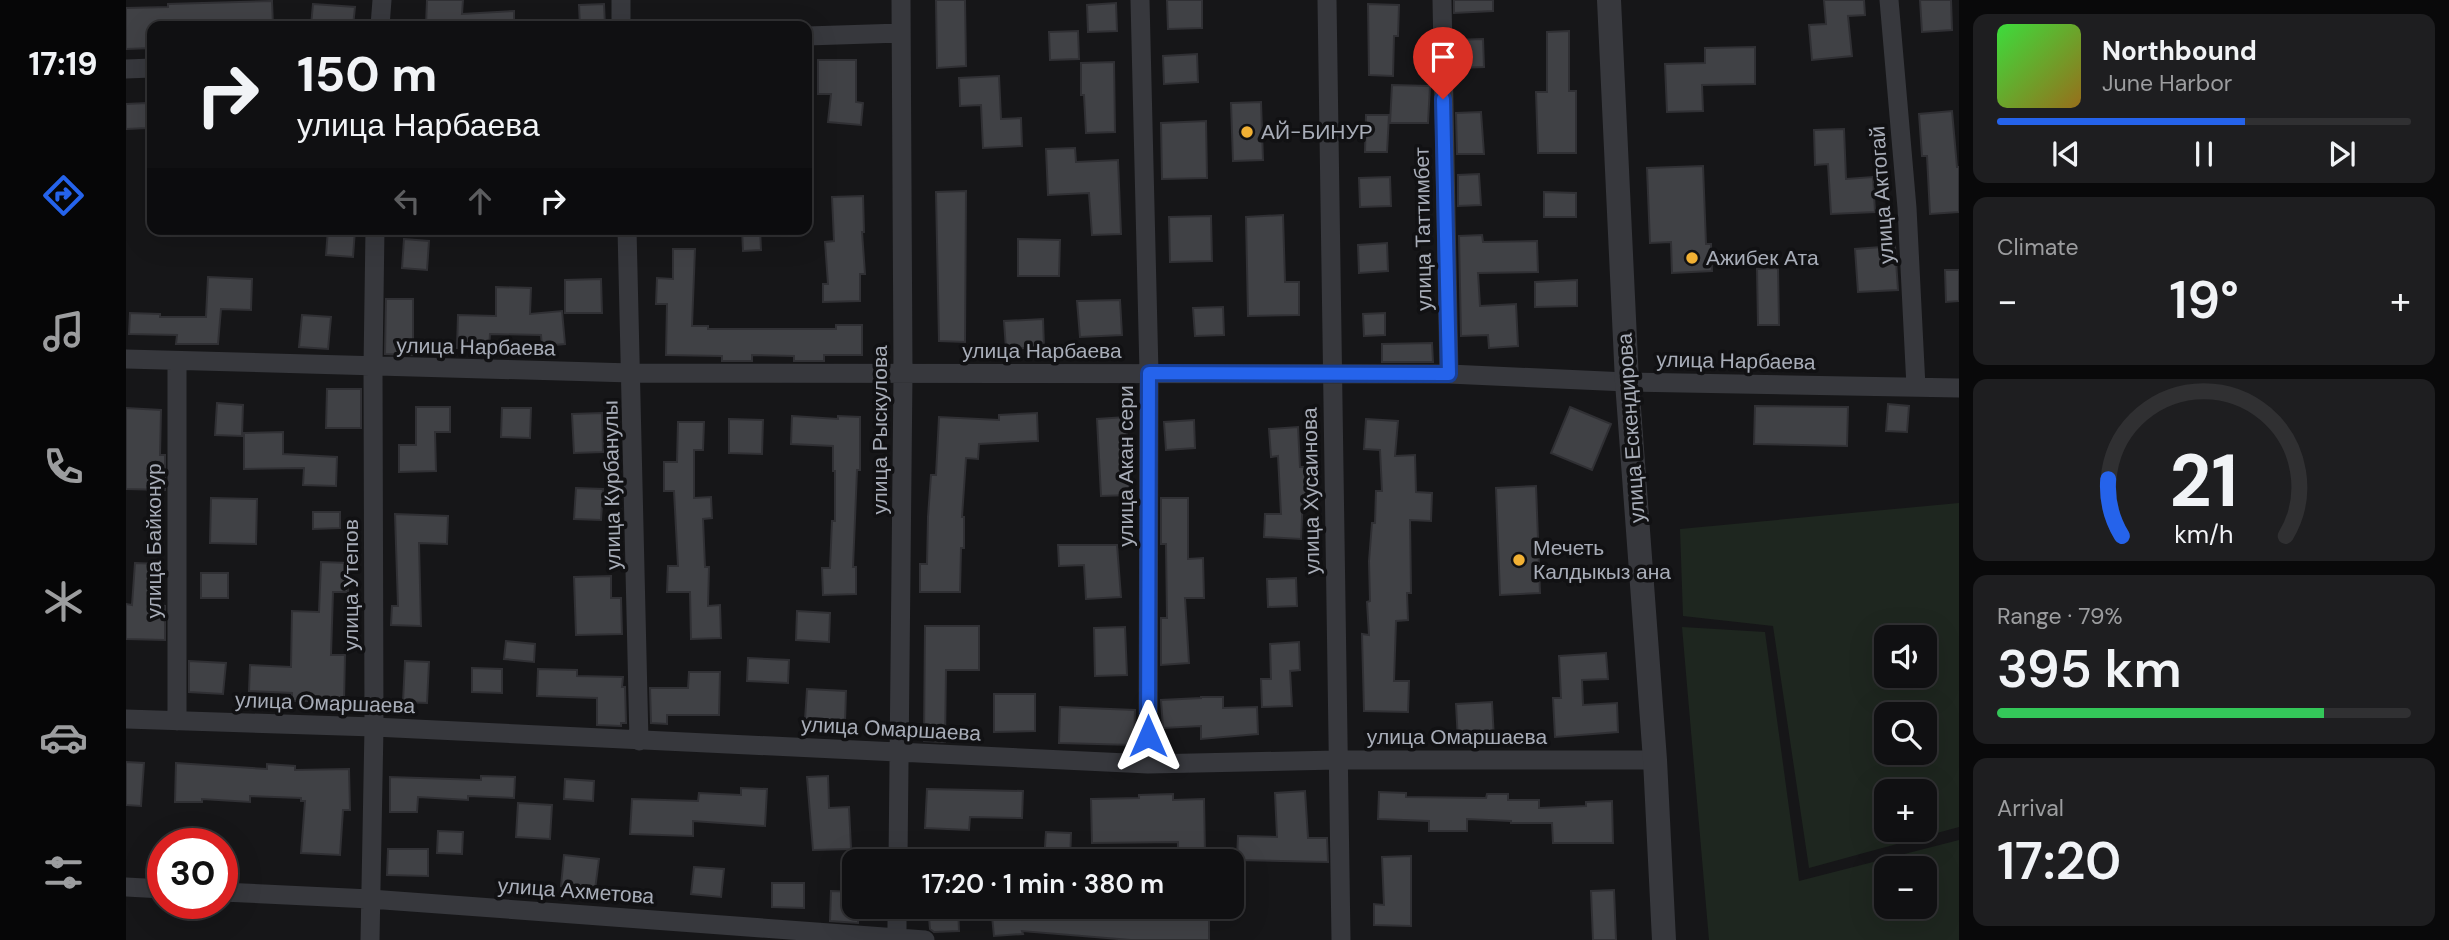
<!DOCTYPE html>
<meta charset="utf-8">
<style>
body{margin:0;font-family:"DM Sans",sans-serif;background:#1e1e20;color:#f1f3f6;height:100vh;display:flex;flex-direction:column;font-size:26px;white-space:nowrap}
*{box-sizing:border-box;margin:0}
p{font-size:23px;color:#9c9d9f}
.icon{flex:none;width:38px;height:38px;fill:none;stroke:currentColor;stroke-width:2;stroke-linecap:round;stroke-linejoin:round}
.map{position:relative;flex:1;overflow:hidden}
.drawer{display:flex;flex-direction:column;gap:14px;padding:14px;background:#09090a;width:490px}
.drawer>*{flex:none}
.guide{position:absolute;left:21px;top:21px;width:665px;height:214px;border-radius:14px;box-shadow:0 7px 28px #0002,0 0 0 2px #303032;background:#101012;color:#f1f3f6;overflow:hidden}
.fabs{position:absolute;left:1748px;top:625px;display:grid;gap:14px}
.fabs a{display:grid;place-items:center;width:63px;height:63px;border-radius:14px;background:#101012;box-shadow:0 7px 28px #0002,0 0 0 2px #303032;font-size:35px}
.speed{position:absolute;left:21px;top:828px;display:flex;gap:14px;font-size:35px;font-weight:700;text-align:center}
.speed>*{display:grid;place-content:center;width:91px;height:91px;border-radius:50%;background:#101012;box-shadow:0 7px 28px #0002,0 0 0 2px #303032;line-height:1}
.speed .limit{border:10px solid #d22;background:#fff;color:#111}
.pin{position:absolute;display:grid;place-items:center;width:60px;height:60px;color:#fff;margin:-72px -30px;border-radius:50% 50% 50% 0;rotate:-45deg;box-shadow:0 0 7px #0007}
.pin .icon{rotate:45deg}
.me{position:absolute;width:77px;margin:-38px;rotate:0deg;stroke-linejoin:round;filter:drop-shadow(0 0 5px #0008)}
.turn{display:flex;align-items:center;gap:24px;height:147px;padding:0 35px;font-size:32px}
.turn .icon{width:91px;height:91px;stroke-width:2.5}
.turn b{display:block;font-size:49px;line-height:60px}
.lanes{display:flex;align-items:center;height:66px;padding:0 35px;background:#0003;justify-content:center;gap:35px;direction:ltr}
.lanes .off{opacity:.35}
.big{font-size:52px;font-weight:600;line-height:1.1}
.drawer .widget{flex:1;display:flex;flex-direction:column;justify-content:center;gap:10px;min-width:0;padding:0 24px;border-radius:14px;background:#1e1e20}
.drawer .dial{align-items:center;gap:0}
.dial svg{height:182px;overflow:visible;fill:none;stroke:#303032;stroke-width:7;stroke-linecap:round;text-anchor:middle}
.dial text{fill:#f1f3f6;stroke:none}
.song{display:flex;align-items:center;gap:21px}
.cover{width:84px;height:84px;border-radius:10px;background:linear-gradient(135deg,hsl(120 70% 55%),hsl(40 70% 35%))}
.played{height:7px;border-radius:4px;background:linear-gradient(90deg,#2563eb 60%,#303032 60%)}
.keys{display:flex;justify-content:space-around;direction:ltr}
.heat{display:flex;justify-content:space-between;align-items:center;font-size:38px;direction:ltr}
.charge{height:10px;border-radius:5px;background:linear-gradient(90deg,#34c759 79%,#303032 0)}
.trip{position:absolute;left:716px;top:849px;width:402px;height:70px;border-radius:14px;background:#101012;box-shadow:0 7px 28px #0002,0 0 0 2px #303032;font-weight:600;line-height:70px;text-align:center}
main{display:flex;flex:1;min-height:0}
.tabs{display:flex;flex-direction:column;width:126px;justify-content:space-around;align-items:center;background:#060607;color:#9c9d9f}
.tabs .icon{width:49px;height:49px}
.tabs .on{color:#2563eb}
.tabs b{font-size:32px;color:#f1f3f6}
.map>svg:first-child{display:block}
.green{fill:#1e261f;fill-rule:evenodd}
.building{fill:#404145;stroke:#303034;stroke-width:2}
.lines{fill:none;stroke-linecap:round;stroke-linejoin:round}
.minor{stroke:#37383d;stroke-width:19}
.tertiary{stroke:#37383d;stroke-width:24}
.route-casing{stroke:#184099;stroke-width:18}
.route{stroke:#2563eb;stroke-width:12}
.poi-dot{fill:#f2b134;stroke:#111113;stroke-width:2.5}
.labels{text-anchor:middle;stroke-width:7;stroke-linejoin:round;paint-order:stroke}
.poi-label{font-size:21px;fill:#a8adb8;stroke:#111113;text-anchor:start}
.street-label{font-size:21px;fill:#a8adb8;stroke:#111113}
</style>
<main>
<nav class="tabs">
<b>17:19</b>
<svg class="icon on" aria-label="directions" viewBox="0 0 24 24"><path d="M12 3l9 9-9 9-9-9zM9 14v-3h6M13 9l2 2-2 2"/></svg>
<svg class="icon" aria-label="music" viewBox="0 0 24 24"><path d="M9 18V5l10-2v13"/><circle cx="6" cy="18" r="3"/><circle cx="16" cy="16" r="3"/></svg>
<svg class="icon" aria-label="phone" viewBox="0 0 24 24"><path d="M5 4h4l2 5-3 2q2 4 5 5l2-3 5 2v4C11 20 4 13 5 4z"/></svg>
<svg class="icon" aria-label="climate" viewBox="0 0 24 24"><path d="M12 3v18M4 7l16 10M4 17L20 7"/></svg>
<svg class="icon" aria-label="car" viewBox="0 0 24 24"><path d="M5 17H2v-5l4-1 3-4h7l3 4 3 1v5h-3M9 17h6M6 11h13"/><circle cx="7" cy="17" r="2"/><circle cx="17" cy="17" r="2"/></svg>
<svg class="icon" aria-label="filters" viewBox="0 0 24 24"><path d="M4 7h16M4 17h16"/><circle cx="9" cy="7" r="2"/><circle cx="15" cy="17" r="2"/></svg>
</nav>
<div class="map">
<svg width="1833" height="940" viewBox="0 0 1833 940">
<rect width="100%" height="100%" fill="#161618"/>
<path class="green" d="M1833 503V827L1683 868 1647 626 1557 616 1554 529ZM1760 637H1799V676H1760ZM1760 714H1799V752H1760ZM1760 791H1799V830H1760Z
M1556 627 1639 632 1673 881 1833 840V940H1583ZM1760 868H1799V906H1760Z"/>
<path class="building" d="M301 0H337L336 14 388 11V26H300Z
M810 0H839L840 66 811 68Z
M1041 0H1076V28L1042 29Z
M1328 0H1367V11L1328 13Z
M1698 0H1738L1739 15 1722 16 1726 56 1686 60 1683 25 1700 24Z
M1794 0H1825L1826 30 1796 32Z
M146 1 147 26H26V48L0 49V8L42 7V4Z
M990 3 991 31 962 32 961 5Z
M187 4 229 7 227 26H185Z
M478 4 479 26H454L453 5Z
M1242 4 1273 5 1272 36H1268L1267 76 1243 75Z
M952 31 953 59 924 60 923 32Z
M1443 31V91H1450V153H1412L1410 92H1421V32Z
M1357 39 1358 67 1330 68 1329 40Z
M1629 47V84L1576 85 1577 111 1541 112 1539 64 1579 63V48Z
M1071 54 1072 82 1038 84 1037 56Z
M692 60H730V102L737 103 735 125 702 122 705 94H692Z
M988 62 989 132 960 133 958 95H955V63Z
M873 76 875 119 895 118 896 146 857 148 855 105 834 106 833 78Z
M1266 85 1304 86 1302 123H1264Z
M1135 102 1137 160 1107 161 1105 103Z
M20 103 21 128 0 129V104Z
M1826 111 1831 167H1833V212L1804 214 1801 156H1796L1793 114Z
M1355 112 1358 154H1331L1330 113Z
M1240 115H1263L1261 152H1239Z
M1080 121 1081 178 1036 179 1035 123Z
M1718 129 1720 179 1747 177 1749 212 1705 214 1702 164 1689 165 1688 130Z
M949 148 950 162 992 160 995 234 966 235 963 193 922 195 920 149Z
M1577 166 1580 244H1585L1586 271 1546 273 1545 242 1524 243 1521 168Z
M1353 174 1355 205 1332 206V175Z
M1264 177 1265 206 1234 207 1233 178Z
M840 191 839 342 813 341 810 192Z
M1418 192 1450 193V217H1418Z
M737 196 738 232H736L739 274H734V301L697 302V284H702L699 242 708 241 706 197Z
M1157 215 1159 282H1173V315L1122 316 1120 217Z
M1085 216 1086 261 1044 262 1043 217Z
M202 229 229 230 227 257 200 255Z
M616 229H634L635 250 617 251Z
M1356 235 1357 242 1411 241 1412 272 1352 273 1354 306 1390 304 1392 346 1363 348 1362 335 1335 336 1333 236Z
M278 239 303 241 301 270 276 268Z
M892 239 934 240 933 276H892Z
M1261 243 1262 271 1233 273 1232 245Z
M1769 246 1772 290 1732 292 1729 249Z
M547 249H569L566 326H582V329H710V325H736V355H698V361H668V356L626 355V361H596V356L540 355 541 304H530L531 278 547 279Z
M1652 268 1653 325H1632L1631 269Z
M1819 270H1833V301L1820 302Z
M82 277 126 279 125 310 95 309 92 344H50L51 335 3 334 4 313 34 314V317H80Z
M475 279 476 313H439V280Z
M1451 280V306L1409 307V282Z
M370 287 405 288 404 314 436 311 439 344 416 346 415 335 364 334 363 349 331 348 332 315 370 316Z
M260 299H287V355L259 354Z
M994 300 996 335 954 337 951 301Z
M1097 307 1098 335 1069 336 1067 308Z
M1259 313V335L1238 336 1237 314Z
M176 315 205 317 202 349 173 347Z
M917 319 918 347 880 349 878 321Z
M1306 343 1307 362H1256V344Z
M201 389H235V428H200Z
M91 403 117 405 116 436 89 435Z
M1762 404 1783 406 1781 432 1760 431Z
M1629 406 1722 407 1721 446 1628 444Z
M290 407H324V432H309L310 471 273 472V445H290Z
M1444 407 1485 424 1466 470 1425 453Z
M0 408 35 410 34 455H39V490L0 489Z
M376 408H405L404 438 375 437Z
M476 413 477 452 448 453 446 414Z
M911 413 912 441 853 444 852 459 840 458 836 517H838V548H835L834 592H794V564H801L802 517 805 475H810L813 417 873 420V415Z
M666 416 712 419V416L734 417V470H731L727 567H730V594L697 595 696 568H704L706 521H709V471H707V446L665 444Z
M1000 417 1004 495 975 496 971 419Z
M603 419 637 420 636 454 603 453Z
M1240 419 1272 421 1269 456 1289 455 1290 492 1306 493 1305 521 1284 520 1285 593H1281L1282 620 1270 621 1268 681H1283L1282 712 1238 711 1236 634 1243 635 1241 602 1244 601 1243 561 1246 523H1249L1250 491H1256L1254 450 1238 449Z
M1068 420 1069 448 1040 450 1038 422Z
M552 422H578L577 450H568V498L585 497 586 518 577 519 579 567H583L582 606 594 605 595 638 565 639 564 592H541L542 566H552L548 491H538V462H551Z
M1172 427 1174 467H1182L1183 495H1177L1175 539 1138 537 1139 514H1155L1152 456 1145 457 1143 429Z
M157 432V454L211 457 210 486 177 485 178 468 118 469V433Z
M1410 486 1414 593 1374 595 1370 488Z
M450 488 477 489 475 520 448 519Z
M85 498 131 499 130 544 84 543Z
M1035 498H1062V559L1077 558 1078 598H1059L1063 663 1035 665V618H1041L1040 544H1035Z
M187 512H214V528L187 529Z
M269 514 322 516 321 544 293 543 295 626 265 625 266 606H272Z
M932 545H991L995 597 960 599 958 565 933 566Z
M195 562 223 563 222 592H207L205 655H219L218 701H166V693L123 691 124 665 165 667 166 611 193 612Z
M9 563 33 564 30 605 39 606V640L0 639V604L6 605Z
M75 573H102V598H75Z
M485 576V598H495L496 634 450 635 448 577Z
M1170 578 1171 606 1142 607 1141 579Z
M671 611 704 613 703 642 670 640Z
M799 626H853V670H820L819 742 798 741Z
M999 627 1001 675 969 676 968 628Z
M380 641 409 644 408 662 378 659Z
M1173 642 1174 670 1164 671 1166 706 1136 707 1135 679H1145L1144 644Z
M1480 653 1482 679 1456 680 1457 705 1491 703 1492 732 1429 737 1427 698H1435L1433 656Z
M622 658 663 660 662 683 621 681Z
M63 661 100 663 97 694 63 692Z
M279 661 303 662 301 703 277 702Z
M346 668 376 669V693L346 692Z
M412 669 451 670V676L497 677 496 687H499L500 723H495V726L471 725V698L411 696Z
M563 672H594L593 715H541V724L525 723 524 688H562Z
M681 689 720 691 719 722 679 720Z
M868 694H909V731L868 732Z
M1075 697H1097V708L1131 707 1132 734 1075 739V726L1037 728 1035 700 1075 698Z
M1366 702 1368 740 1332 741 1330 704Z
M934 707 1009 710 1008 745 933 743Z
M0 762 18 763 15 806 0 805Z
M50 763 141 769V764L169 766V770L223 769 224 810H217L214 855 175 853 179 801H175V798L124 796V802L76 799V802H49Z
M355 776 389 777 388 798 342 796V800L292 797 291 812H264V777L355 780Z
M702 776 703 808 723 807 725 849 687 850 681 777Z
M439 779 468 781 467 801 438 799Z
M615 788 641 789 639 826 567 821V836L504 834 506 799 572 801 573 793 615 795Z
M801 789 897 791 896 818 844 817 843 830 799 828Z
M1179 791 1182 838H1201L1202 862 1111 860 1112 836 1151 837 1149 793Z
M1253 792 1280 793V797L1360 798 1361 794H1382V800H1413V808L1460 806V802L1486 801 1487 843H1427L1426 823H1385V821L1341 819V831H1303V821L1252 819Z
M1047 794V800L1078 799 1079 854 1052 855V842L966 843 965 799 1013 798V795Z
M392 803 426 805 424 839 390 837Z
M312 831 337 832 336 854 311 853Z
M920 832 945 833 944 861H918Z
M262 849H302V876L261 875Z
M438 855 473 859 469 890 435 886Z
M1285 856V926L1248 925V904L1258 905 1256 857Z
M568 867 598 869 595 897 565 894Z
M646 883H678V908L646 907Z
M1488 890 1490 940H1467L1465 891Z
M705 891 728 892V906H733L732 923 704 921Z
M802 906H832L833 931 808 932 804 929Z
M865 906H1053L1052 911H1083V940H1005L896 931 897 934 868 936Z"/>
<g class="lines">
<path class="minor" d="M1014 0 1023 373 1022 764
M1201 0 1215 940
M1316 0 1323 374
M1763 0 1781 208 1790 387
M254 26 256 0
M495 26V0
M681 36 775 33
M0 69 26 68
M501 229 513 741
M0 359 506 373 1323 374 1501 382 1833 388
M51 361V721
M0 719 248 727 1022 764 1211 760H1529
M772 861 777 374 775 0
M0 887 37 889
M96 892 244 899 799 940
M244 940 248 727 247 367 249 229
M771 940V906"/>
<path class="tertiary" d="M1483 0 1501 382 1529 760 1538 940"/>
</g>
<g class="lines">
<defs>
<path id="route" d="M1022 736 1023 373 1323 374 1317 99"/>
</defs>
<use href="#route" class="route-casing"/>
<use href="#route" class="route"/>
</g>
<g class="poi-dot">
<circle cx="1121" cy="132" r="7"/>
<circle cx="1566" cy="258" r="7"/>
<circle cx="1393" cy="560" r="7"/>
</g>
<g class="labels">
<g class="poi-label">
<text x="1135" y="139">АЙ-БИНУР</text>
<text x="1580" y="265">Ажибек Ата</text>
<text x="1407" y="555">Мечеть<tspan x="1407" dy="24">Калдыкыз ана</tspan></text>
</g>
<g class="street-label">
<text transform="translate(1756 195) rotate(-94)" y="7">улица Актогай</text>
<text transform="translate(1297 229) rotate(-91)" y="7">улица Таттимбет</text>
<text transform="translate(350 347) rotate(1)" y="7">улица Нарбаева</text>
<text x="916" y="358">улица Нарбаева</text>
<text transform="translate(1610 361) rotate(1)" y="7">улица Нарбаева</text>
<text transform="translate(1505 428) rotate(-94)" y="7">улица Ескендирова</text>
<text transform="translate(754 430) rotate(-90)" y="7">улица Рыскулова</text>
<text transform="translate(1000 466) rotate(-90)" y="7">улица Акан сери</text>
<text transform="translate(486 485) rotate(-91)" y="7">улица Курбанулы</text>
<text transform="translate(1185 491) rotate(-91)" y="7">улица Хусаинова</text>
<text transform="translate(28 541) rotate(-90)" y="7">улица Байконур</text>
<text transform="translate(225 585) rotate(-90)" y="7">улица Утепов</text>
<text transform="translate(199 703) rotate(2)" y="7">улица Омаршаева</text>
<text transform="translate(765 729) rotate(3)" y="7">улица Омаршаева</text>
<text x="1331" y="744">улица Омаршаева</text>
<text transform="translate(450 891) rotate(4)" y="7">улица Ахметова</text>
</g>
</g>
</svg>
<div class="fabs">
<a><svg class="icon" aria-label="sound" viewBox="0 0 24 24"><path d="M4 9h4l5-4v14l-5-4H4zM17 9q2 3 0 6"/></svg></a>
<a><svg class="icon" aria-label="search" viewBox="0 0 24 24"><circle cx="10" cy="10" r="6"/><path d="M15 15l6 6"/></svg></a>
<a>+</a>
<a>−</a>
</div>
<div class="speed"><div class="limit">30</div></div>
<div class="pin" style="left:1317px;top:99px;background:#d93025"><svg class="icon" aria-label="arrive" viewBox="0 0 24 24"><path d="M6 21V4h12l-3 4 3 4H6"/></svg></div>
<svg class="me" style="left:1022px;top:736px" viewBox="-20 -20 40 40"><path d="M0-17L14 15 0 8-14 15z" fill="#2563eb" stroke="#fff" stroke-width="4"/></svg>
<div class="trip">17:20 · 1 min · 380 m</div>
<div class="guide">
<div class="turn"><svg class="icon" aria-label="right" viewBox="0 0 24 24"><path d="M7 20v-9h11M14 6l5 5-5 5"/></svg><div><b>150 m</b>улица Нарбаева</div></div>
<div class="lanes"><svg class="icon off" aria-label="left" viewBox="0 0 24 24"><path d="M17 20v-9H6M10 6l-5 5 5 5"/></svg><svg class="icon off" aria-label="ahead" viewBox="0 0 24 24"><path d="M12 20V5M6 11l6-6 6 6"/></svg><svg class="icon" aria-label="right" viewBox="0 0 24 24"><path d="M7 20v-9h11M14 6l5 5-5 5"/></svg></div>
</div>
</div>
<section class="drawer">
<div class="widget">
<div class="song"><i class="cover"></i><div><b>Northbound</b><p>June Harbor</p></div></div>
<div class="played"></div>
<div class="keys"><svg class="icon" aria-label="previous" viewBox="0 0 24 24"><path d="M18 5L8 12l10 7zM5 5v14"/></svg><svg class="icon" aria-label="pause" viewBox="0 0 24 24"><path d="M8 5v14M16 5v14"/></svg><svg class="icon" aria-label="next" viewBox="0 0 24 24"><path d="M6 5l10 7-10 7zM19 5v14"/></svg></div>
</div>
<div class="widget"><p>Climate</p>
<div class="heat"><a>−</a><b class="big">19°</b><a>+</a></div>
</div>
<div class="widget dial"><svg viewBox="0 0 100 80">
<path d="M14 69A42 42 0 1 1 86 69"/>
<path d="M14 69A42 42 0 0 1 8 44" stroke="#2563eb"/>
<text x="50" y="56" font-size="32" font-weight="700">21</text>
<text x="50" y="72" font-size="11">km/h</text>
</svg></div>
<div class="widget"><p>Range · 79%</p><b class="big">395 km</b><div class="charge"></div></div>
<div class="widget"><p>Arrival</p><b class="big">17:20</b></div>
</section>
</main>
